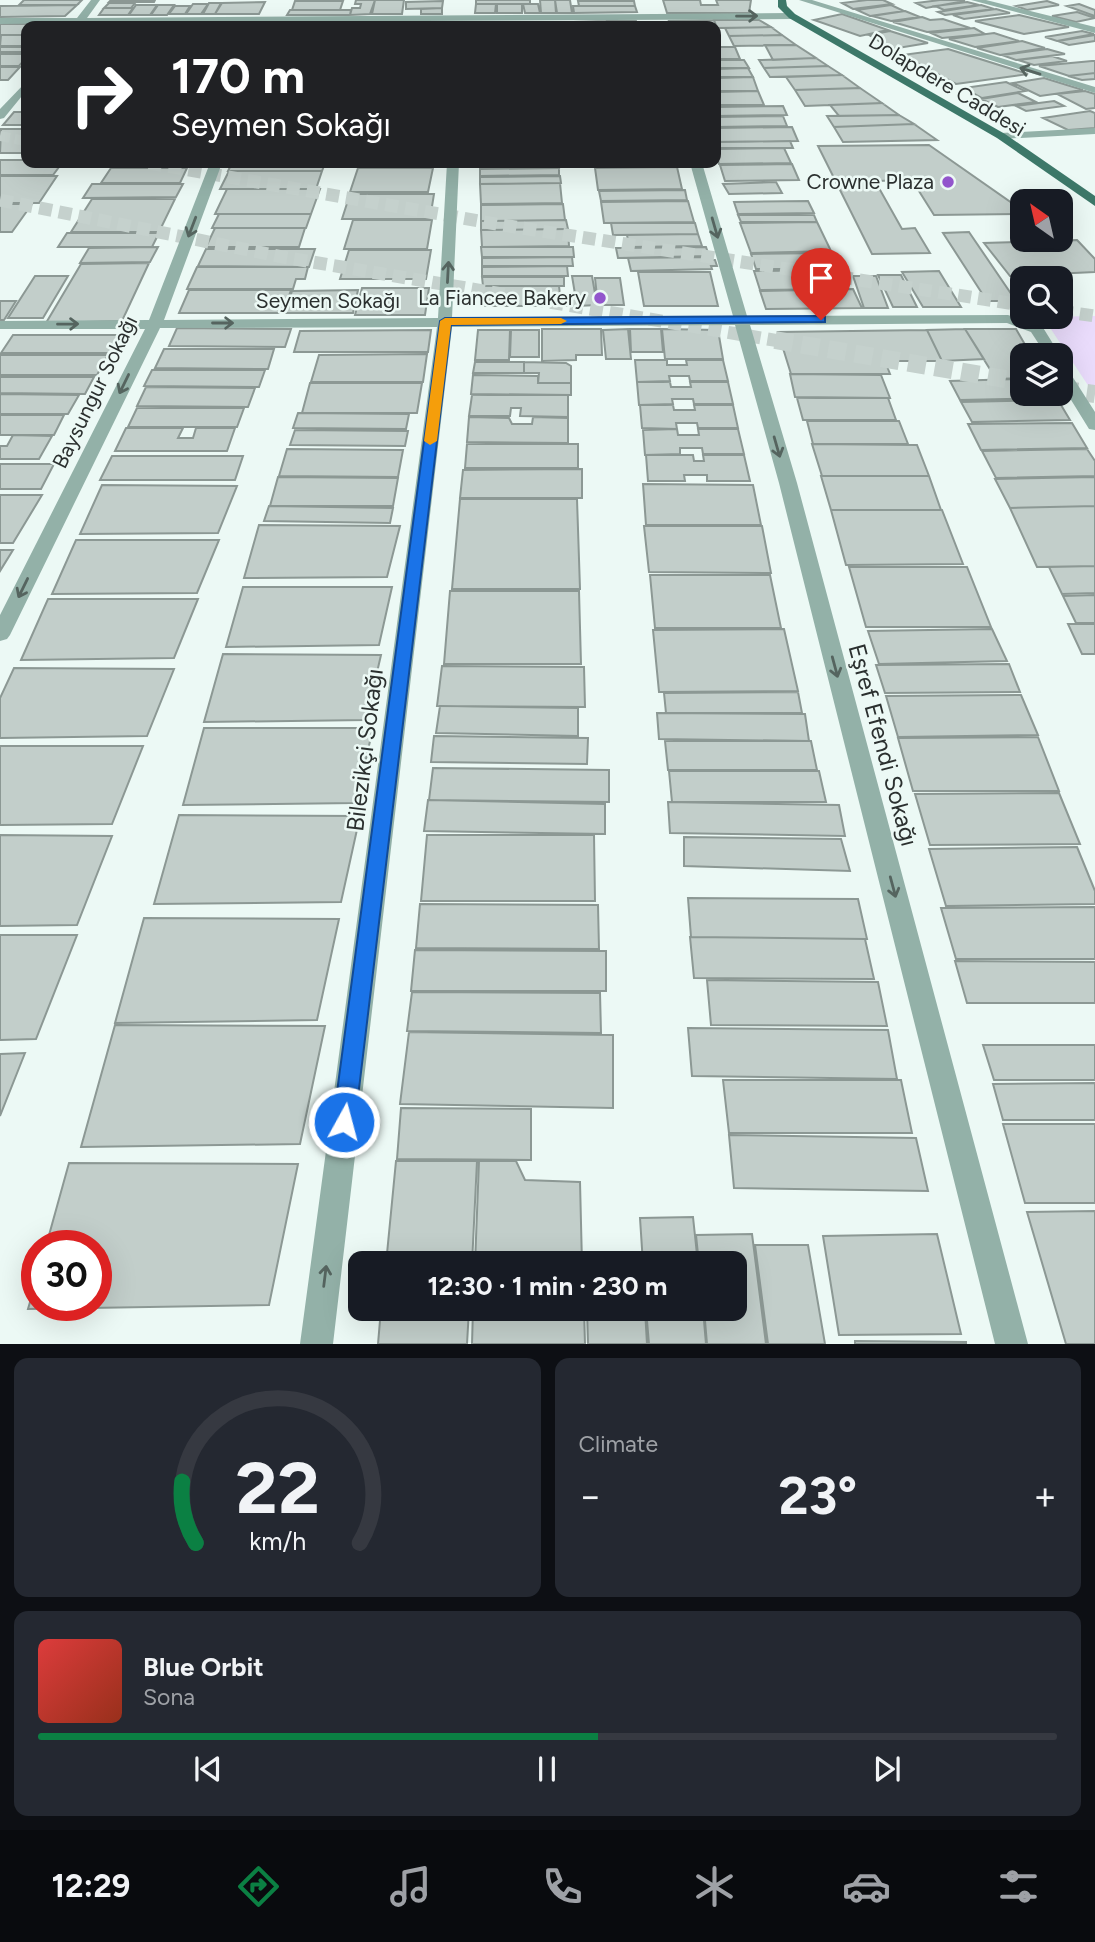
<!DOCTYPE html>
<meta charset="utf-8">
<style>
body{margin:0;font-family:Figtree,sans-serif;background:#242831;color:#f1f3f6;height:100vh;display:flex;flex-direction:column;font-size:26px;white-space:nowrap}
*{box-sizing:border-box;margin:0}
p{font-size:23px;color:#9ea1a6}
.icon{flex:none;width:38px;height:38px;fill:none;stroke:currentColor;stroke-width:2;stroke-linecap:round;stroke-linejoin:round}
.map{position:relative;height:1344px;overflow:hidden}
.side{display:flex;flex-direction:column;gap:14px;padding:14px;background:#0d0f14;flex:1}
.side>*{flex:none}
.top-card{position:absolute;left:21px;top:21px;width:700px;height:147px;border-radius:14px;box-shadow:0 7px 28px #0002;background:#202124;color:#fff;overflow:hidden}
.needle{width:46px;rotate:326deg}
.fabs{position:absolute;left:1010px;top:189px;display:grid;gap:14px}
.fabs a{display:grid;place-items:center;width:63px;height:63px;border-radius:14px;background:#171b24;box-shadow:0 7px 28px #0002;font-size:35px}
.speed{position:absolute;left:21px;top:1230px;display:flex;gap:14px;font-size:35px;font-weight:700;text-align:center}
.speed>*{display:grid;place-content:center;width:91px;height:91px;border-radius:50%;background:#171b24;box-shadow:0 7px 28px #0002;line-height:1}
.speed .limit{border:10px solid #d22;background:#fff;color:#111}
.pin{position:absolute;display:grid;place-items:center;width:60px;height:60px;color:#fff;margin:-72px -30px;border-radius:50% 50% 50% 0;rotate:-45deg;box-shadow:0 0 7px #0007}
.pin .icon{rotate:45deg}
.me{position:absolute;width:77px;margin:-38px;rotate:7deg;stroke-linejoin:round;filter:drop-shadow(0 0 5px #0008)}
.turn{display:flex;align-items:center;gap:24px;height:147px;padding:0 35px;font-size:32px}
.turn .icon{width:91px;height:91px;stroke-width:2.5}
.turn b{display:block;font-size:49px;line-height:60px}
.big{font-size:52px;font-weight:700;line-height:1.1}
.side .widget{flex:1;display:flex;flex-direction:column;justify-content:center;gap:10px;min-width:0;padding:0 24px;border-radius:14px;background:#242831}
.side .dial{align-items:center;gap:0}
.dial svg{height:182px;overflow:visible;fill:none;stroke:#363941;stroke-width:7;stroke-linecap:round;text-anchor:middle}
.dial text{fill:#f1f3f6;stroke:none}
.song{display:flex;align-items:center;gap:21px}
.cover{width:84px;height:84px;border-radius:10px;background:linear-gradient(135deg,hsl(0 70% 55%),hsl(10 70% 35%))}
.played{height:7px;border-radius:4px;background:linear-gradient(90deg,#0b8043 55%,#363941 55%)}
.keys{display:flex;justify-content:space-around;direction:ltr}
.heat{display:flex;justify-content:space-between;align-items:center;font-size:38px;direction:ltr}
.side .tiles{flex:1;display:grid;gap:14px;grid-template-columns:1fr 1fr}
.widget:last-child{grid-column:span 2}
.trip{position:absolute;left:348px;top:1251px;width:399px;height:70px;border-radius:14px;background:#171b24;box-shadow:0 7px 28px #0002;font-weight:700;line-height:70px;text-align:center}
.dock{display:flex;height:112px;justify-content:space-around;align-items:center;background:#090b0e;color:#9ea1a6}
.dock .icon{width:49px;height:49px}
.dock .active{color:#0b8043}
.dock b{font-size:32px;color:#f1f3f6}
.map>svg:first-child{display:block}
.green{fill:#eadcfc}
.building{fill:#c2ceca;stroke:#8c9894;stroke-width:2}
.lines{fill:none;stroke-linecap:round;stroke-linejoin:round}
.major-tunnel-far2{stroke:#c5d1cd;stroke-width:10;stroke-dasharray:10 5;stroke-linecap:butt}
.major-tunnel-far1{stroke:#c5d1cd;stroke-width:13;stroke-dasharray:13 7;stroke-linecap:butt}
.major-tunnel{stroke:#c5d1cd;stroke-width:18;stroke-dasharray:18 9;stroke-linecap:butt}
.minor{fill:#93b1a8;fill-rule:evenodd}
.major{fill:#3d7869;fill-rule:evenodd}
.oneway{stroke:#55645f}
.route{fill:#1a73e8;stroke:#114b97;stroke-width:2}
.slow{fill:#f59e0b}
.poi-dot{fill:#9255cc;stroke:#ecf9f5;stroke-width:2.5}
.labels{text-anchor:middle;stroke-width:5;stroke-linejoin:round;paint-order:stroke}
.far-street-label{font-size:21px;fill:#2b302f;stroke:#ecf9f5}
.far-poi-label{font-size:21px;fill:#2b302f;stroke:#ecf9f5;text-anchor:end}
.street-label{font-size:24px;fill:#2b302f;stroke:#ecf9f5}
</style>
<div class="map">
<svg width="1095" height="1344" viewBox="0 0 1095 1344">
<rect width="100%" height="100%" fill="#ecf9f5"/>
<path class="green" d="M1095 316V396L1043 317Z"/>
<path class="building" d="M24 0H82L77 5H19Z
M111 0H155L154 2H109Z
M356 0H375L370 14 350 15 352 8H360L361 4H355Z
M375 0H404L402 14H372Z
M476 0H530V4H476Z
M540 0H555L556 13H541Z
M555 0H570L572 13H557Z
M663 0H700L701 5H718L716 0H751L749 13H667Z
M867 0H883L892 4 853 9 842 3Z
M940 0H959L965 1 926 8 916 3Z
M295 1H343L340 10H292Z
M443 1 442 8 406 9V2Z
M578 1H634L635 6H579Z
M1047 1 1059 5 1027 10 1016 6Z
M265 2 259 14H215L222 3Z
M967 2 979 5 944 10 935 6Z
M109 3H135L131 8H104Z
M209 3H221L215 14H203Z
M193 4H208L201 14H186Z
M476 4H496L495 13H475Z
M497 4H522V13H497Z
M523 4H538L540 13H525Z
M1079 4 1095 10V16L1067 6Z
M77 5 65 16 0 17V6Z
M136 5H157L150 15H129Z
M158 5H174L167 15H151Z
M891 5 904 11 870 16 857 10Z
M981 5 994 9 945 15 938 12Z
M175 6H190L185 14H169Z
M573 6H635L637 12 574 13Z
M104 8H133L128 15H99Z
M442 8V14H421V9Z
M996 9 1010 13 964 19 953 15Z
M290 10H351L350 15H287Z
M905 11 920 17 891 21 872 16Z
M1077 12 1095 18 1076 22 1052 16Z
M842 14 888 30 860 36 814 20Z
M1019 15 1069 27 1024 34 975 21Z
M922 17 930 20 943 19 970 28 927 32 893 22Z
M714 20 717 28 671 26 669 21Z
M714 20H759L771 27 717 28Z
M605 21 606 26H575L574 22Z
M607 21H636L638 26H608Z
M408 22H445L444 26H406Z
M283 23H321L319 26H281Z
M322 23H352L351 26H320Z
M0 24H62L60 26H26V35H0Z
M771 27 782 35 729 36 725 28Z
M974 28 985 34 942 38 931 33Z
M890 31 928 43 892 49 869 35Z
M1082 31 1094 34 1057 41 1045 37Z
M994 33 1019 41 975 47 949 39Z
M1 35H26V46H0Z
M782 35 796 45 734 46 729 36Z
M1095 35V41L1069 45 1058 41Z
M1022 41 1045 48 1000 55 977 48Z
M765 45H796L816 58 773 60Z
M0 47H26V52H0Z
M716 47H735L740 59H716Z
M948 49 1028 74 956 84 902 55Z
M1047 49 1065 54 1016 60 1002 55Z
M0 54H26V58L19 66H0Z
M1052 56 1067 61 1034 65 1018 60Z
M816 58 828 66 764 68 759 60Z
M716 60H744L749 68H716Z
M1092 61H1095V73L1069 76 1039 66Z
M828 66 842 75 770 77 764 68Z
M0 67H20L8 80H0Z
M748 68 753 77H716V69Z
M1095 73V79L1082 80 1068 76Z
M842 75 860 88 795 90 786 77Z
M753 77 758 91H716V78Z
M1044 78 1083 90 1040 96 1013 83Z
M1006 82 1025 91 982 98 964 88Z
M860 88 882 103 805 106 795 90Z
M758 91 764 105H716V92Z
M1085 91 1095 94V108L1086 109 1057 94Z
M1018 93 1036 102 998 107 981 99Z
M1054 101 1064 106 1026 111 1016 106Z
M882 103 899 115 839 116 830 105Z
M783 106 787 115 716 116V107Z
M1090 111 1095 113V128L1068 130 1043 118Z
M14 112H26V125H3Z
M899 115 914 124 834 127 827 116Z
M783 116 787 126 716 127V117Z
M914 124 937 140 843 142 834 127Z
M792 127 798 141 716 142V128Z
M1 129H26V153H0Z
M790 141 793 148H716V142Z
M929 145 1022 210V214L934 215 912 180 875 181 902 229 915 228 930 253 872 254 818 146Z
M784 148 791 163 719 164 716 154V149Z
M0 160H26V163H62L53 175H0Z
M102 163H184L183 167H99Z
M232 163H325L322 171H228Z
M359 163H434L433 167H358Z
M480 163H558L559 168 480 169Z
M594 163H676V166L595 167Z
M792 164 799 180 725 181 720 165Z
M677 167 682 189 598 190 595 168Z
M111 168H187L180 183H101Z
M358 168H433L428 192H350Z
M559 168V175L480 176V169Z
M229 171H322L316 189H220Z
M0 176H57L39 203H0Z
M560 176 561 183 480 184V177Z
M776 182 782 193 729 194 723 184Z
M560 183 562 203 481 204 480 184Z
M92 184H183L176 197 83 198Z
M227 189H320L311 214H215Z
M685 190 687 200 601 201 599 191Z
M350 194H434L430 219H342Z
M92 199H175L159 232H71Z
M688 201 694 222 604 223 601 202Z
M808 201 814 213 738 214 734 202Z
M0 204H32L12 232H0Z
M563 204 565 220 481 221V205Z
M219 214H311L306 228H212Z
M738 215H814L817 222H741Z
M353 220H432L427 249H344Z
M566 220 568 229 481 230V221Z
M817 222 831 251 751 253 740 223Z
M611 223H695L698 234 613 235Z
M215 228H305L299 247H206Z
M568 229 569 246 482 247 481 230Z
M969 232 1016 301H987L943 233Z
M67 233H159L152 247H58Z
M698 234 702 246 629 247 627 235Z
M1077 240 1095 259V272L1010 276 984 243Z
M158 247 150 262 80 263 89 248Z
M481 247H573L574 257H482Z
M706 247 709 256 618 258 616 248Z
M206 249H315L309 267 198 266Z
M349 250H431L426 279H340Z
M832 253 839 269H756L751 254Z
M572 257 573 266H482V258Z
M709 257 711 260H715L717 266H711L712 269 631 271 628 258Z
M149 263 122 321 46 323 81 264Z
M567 266 568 276H482V267Z
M197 267H308L305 279H296L293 289H187Z
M833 270 840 289 760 290 754 271Z
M939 271 961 307H923L902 272Z
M638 272H710L718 306H644Z
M878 275H901L917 307H893Z
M35 276H68L43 318H8Z
M572 276H592L597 305 577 306Z
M853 276H876L888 308H864Z
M482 277H564V286H483Z
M595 278H620L624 305H598Z
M483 286H559L560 295 483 296Z
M362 288H429L425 315H355Z
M853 289 862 308 766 309 760 291Z
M189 290H291L283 313H179Z
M358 290 353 313H285L292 291Z
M483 296H571L572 306H483Z
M0 301H16L4 320H0Z
M177 328 291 329 285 347 169 346Z
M542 329H601L602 355H576V360L542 361Z
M628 329 631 359H606L603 330Z
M630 329H661L663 352H631Z
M662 329 718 330 723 359H665Z
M965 329H1016L1031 355H1022V378L996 379Z
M965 329 984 359 942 361 927 330Z
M431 330 428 352H294L300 331Z
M478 330H510L509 360H475Z
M511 330H539V357H510Z
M927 330 942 361H885L890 374H791L778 332Z
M13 335H128L118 353H1Z
M164 349H274L268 369 155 368Z
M427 354 423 382H311L319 355Z
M0 355H108L97 375H0Z
M635 360H667V365H687L686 360H723L728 381H690L689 376H669L670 381 637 382Z
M475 362H524V373H473Z
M524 362 566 363 571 366V383H538L539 373H524Z
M152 370H265L259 387 144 386Z
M790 374 881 375 890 398 795 397Z
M473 375 538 376V383H571V395L471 394Z
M0 377H94L85 394 0 393Z
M1022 379V394H1054L1057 398 960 400 950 381Z
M637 382H670L671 387H691L690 382H728L733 404H694L693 399H672L673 404 639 405Z
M310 383H422L417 413H302Z
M146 387 255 388 248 407 137 406Z
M0 394 79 395 68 414H0Z
M472 395H568V417L520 416 521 408H511L510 416H469Z
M797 398H888L896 420H803Z
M1058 400 1070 420 972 422 961 402Z
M640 405H673L674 410H695L694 405H733L738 428H698L697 423H676L677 429 642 428Z
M137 408H244L237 427H128Z
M298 413 409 414 406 429 293 428Z
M0 415H64L54 435H0Z
M469 417 509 418 512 424H532L533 417 568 418V443L467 442Z
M807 421H899L908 444H813Z
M1072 423 1087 448 981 450 968 424Z
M126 428H183L178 438H193L196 428H235L227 451H115Z
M677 429 678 435H699L698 429H738L744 454H703L702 448H680V454L645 455 643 430Z
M295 430 408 431 405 446 290 445Z
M13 435 52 436 39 459H0V446H7Z
M467 444H578V468H465Z
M812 444 917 445 929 476H822Z
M287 449 403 450 398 477 279 476Z
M1087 449 1095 461V476L996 478 982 451Z
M646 455H693L694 461H704L703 455H744L750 481H707V475H684L685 481H648Z
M112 456H243L235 480H100Z
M0 464H54L41 489H0Z
M582 469V498H460L463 470Z
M821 476H929L941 510H831Z
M278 477 398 478 393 506H270Z
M1095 477V506L1010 508 995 479Z
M643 484 753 485 761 525H646Z
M102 485 237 486 218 533 80 534Z
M0 495H42L13 543H0Z
M460 499H577L580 589H452Z
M269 506 393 508 390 523 264 521Z
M1095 506V566L1037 567 1010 508Z
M831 510H942L963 564 846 565Z
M259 525 400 526 387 577 244 578Z
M644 526H762L771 573 649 572Z
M76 540H219L197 593 52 594Z
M0 550H13L0 571Z
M1095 566V593L1062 594 1049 567Z
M849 567H967L991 627H866Z
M650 575H770L781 628H655Z
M243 587H392L379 645 226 647Z
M450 591H579L581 664H444Z
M1095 595V623H1076L1063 596Z
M48 599H198L174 658 21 660Z
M1068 624H1095V654H1082Z
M784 629 798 691 659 692 653 630Z
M992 629 1007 661 879 664 868 631Z
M223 654 381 655 366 720 204 722Z
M1009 664 1020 692 885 693 876 665Z
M442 666 584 667 585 707 437 706Z
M14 668 174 669 147 736 0 738V698Z
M798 692 802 713H666L664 693Z
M1021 695 1038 735 898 737 886 696Z
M440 706 578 708V736L436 733Z
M657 713 805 714 809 741 659 739Z
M204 728H373L356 803 183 805Z
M434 736 588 738 587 764 431 762Z
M1038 737 1059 791H913L898 738Z
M665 741H811L817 770H668Z
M0 746H143L112 824 0 825Z
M433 768 609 770V802L429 800Z
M669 771H819L826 802H672Z
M1059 793 1080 844 930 845 915 794Z
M428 800 605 804V834L424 831Z
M668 802 839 805 845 836 670 833Z
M179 815 360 816 341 902 154 904Z
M0 835 112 836 77 925 0 926Z
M427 835H594L595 901H421Z
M684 837 841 839 850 871 684 866Z
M1077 847 1095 891V904L946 906 929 849Z
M688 898 858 899 867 939 691 937Z
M420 904 598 905 599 949 416 948Z
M1095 907V959H956L941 908Z
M144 918 339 919 317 1020 115 1023Z
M0 935H77L36 1039 0 1040Z
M690 937 865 939 874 979 694 978Z
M415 950 606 951V991H411Z
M955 961 1095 962V1003H967Z
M707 980 878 982 887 1026 711 1025Z
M412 992 600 993 601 1033 407 1031Z
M115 1025 325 1026 300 1144 81 1147Z
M688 1028 888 1030 897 1079 692 1076Z
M409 1032 613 1035V1108L400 1104Z
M983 1045H1095V1080H994Z
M25 1053 0 1116V1054Z
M723 1080H901L912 1133H729Z
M1095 1083V1120H1003L993 1084Z
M401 1108 531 1109V1160L397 1159Z
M1003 1124H1095V1203H1025Z
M729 1135 916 1138 928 1191 734 1188Z
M396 1161H477L472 1264H386Z
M479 1161H516L525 1180 580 1182 582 1264H475Z
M69 1163 298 1164 269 1305 28 1309 37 1278V1306H96V1246H46Z
M1095 1211V1344H1066L1027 1212Z
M693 1217 698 1264H643L640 1218Z
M752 1234 766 1344H707L704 1309H735V1264H699L696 1235Z
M937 1234 961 1334 839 1335 823 1236Z
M755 1245H808L825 1344H768Z
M381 1309H469L467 1344H378Z
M473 1309H584L585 1344H472Z
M587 1309H645L647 1344H588Z
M646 1309H703L706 1344H649Z
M855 1341 966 1342V1344H855Z"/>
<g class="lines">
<path class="major-tunnel-far2" d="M0 136 26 141"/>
<path class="major-tunnel-far1" d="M149 163 502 225 1022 305
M0 200 283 257 785 342
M1060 311 1095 316"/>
<path class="major-tunnel" d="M775 340 1022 382
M1060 389 1095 394"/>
<path class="minor" d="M91 0H100L87 18 792 13 797 16 792 19 82 23 80 26H71L72 23 0 24V18H77Z
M799 0H812L1095 87V93Z
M971 0H986L1095 27V33Z
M26 82V91L4 118 0 119V109Z
M1095 128V134L1001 139 995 136 1001 133Z
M210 163H222L164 320 438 318 447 163H459L452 318 733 316 690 163H702L747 316 1008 315 1042 326 1060 355H1046L1031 332 1007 323 750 325 797 483 1028 1344H995L779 483 735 325 452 327 333 1344H300L437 327 160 328 10 635 7 639 0 641V615L145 329H0V321L149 320Z
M1060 363 1065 365 1095 412V430L1089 429 1060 382Z"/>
<path class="major" d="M778 0H786L787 6 795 14 1005 134 1095 196V206L997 138 789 18 778 7Z"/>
</g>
<defs><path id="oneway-shaft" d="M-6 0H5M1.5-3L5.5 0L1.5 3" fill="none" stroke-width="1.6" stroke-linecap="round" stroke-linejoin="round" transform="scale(1.75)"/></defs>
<g class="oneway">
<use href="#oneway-shaft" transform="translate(747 16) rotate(-1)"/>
<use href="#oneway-shaft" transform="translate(1030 71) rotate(-163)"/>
<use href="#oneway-shaft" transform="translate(192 227) rotate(111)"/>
<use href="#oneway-shaft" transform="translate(715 228) rotate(74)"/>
<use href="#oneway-shaft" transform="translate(448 272) rotate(-87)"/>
<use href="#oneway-shaft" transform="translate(223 323)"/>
<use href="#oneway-shaft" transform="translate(68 324) rotate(-1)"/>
<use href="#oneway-shaft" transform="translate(124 384) rotate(116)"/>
<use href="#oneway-shaft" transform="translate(777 447) rotate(74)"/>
<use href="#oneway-shaft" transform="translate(23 588) rotate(116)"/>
<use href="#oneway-shaft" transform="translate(835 667) rotate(75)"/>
<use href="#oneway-shaft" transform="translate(893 887) rotate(75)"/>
<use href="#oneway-shaft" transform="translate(325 1276) rotate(-83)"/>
</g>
<path class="route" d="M821 316 825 317V322L451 325 355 1122 352 1129 344 1132 336 1129 333 1122 440 321 445 318Z"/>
<path class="slow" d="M445 318H561L567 321 561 324 451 325 437 441 430 445 424 441 440 321Z"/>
<g class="poi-dot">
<circle cx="948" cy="182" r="7"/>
<circle cx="600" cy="298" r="7"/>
</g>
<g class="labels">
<g class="far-street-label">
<text transform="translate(947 85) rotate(31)" y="7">Dolapdere Caddesi</text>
<text x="328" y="308">Seymen Sokağı</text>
<text transform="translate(95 392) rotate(-64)" y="7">Baysungur Sokağı</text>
</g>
<g class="far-poi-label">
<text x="934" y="189">Crowne Plaza</text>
<text x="586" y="305">La Fiancee Bakery</text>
</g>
<g class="street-label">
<text transform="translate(883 745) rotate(75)" y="8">Eşref Efendi Sokağı</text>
<text transform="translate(365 750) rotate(-83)" y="8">Bilezikçi Sokağı</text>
</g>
</g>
</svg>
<div class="fabs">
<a><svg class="needle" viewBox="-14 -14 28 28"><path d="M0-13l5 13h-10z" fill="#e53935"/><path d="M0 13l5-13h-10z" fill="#9ea1a6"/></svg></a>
<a><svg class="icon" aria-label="search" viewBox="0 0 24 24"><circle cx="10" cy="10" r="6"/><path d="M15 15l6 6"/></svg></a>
<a><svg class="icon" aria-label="layers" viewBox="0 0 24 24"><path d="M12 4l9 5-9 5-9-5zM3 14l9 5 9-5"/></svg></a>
</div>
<div class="speed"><div class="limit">30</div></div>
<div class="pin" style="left:821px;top:320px;background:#d93025"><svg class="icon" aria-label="arrive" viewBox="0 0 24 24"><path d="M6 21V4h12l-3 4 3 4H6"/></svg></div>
<svg class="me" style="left:344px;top:1122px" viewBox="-20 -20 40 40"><circle r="17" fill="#1a73e8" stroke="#fff" stroke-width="3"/><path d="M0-11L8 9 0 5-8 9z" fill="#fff"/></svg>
<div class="trip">12:30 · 1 min · 230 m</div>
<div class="top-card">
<div class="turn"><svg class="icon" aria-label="right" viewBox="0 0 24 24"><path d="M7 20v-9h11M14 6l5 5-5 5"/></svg><div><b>170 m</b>Seymen Sokağı</div></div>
</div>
</div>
<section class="side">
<div class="tiles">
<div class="widget dial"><svg viewBox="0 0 100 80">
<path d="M14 69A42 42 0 1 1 86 69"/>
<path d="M14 69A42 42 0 0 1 8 42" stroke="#0b8043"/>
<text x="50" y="56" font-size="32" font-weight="700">22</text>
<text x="50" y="72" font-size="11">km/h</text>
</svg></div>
<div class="widget"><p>Climate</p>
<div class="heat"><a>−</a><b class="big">23°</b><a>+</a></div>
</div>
<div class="widget">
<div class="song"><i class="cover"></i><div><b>Blue Orbit</b><p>Sona</p></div></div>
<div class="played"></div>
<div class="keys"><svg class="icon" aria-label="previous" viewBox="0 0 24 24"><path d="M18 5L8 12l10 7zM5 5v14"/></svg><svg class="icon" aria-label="pause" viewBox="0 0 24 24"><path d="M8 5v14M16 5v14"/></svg><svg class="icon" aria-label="next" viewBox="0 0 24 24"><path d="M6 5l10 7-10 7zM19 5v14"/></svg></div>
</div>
</div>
</section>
<nav class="dock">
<b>12:29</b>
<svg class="icon active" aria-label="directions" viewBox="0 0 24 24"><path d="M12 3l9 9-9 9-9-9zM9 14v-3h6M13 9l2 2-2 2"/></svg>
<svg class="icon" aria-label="music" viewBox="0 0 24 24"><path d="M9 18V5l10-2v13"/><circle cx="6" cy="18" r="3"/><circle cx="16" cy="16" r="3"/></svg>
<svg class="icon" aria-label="phone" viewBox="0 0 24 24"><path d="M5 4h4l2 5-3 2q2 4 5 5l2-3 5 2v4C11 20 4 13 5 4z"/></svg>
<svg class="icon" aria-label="climate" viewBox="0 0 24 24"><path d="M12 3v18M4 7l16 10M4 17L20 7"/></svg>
<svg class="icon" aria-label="car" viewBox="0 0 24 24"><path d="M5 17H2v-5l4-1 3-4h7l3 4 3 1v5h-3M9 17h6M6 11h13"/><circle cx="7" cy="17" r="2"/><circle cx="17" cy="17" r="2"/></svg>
<svg class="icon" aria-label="filters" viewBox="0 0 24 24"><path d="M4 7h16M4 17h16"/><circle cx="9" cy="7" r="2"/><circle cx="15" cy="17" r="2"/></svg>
</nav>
